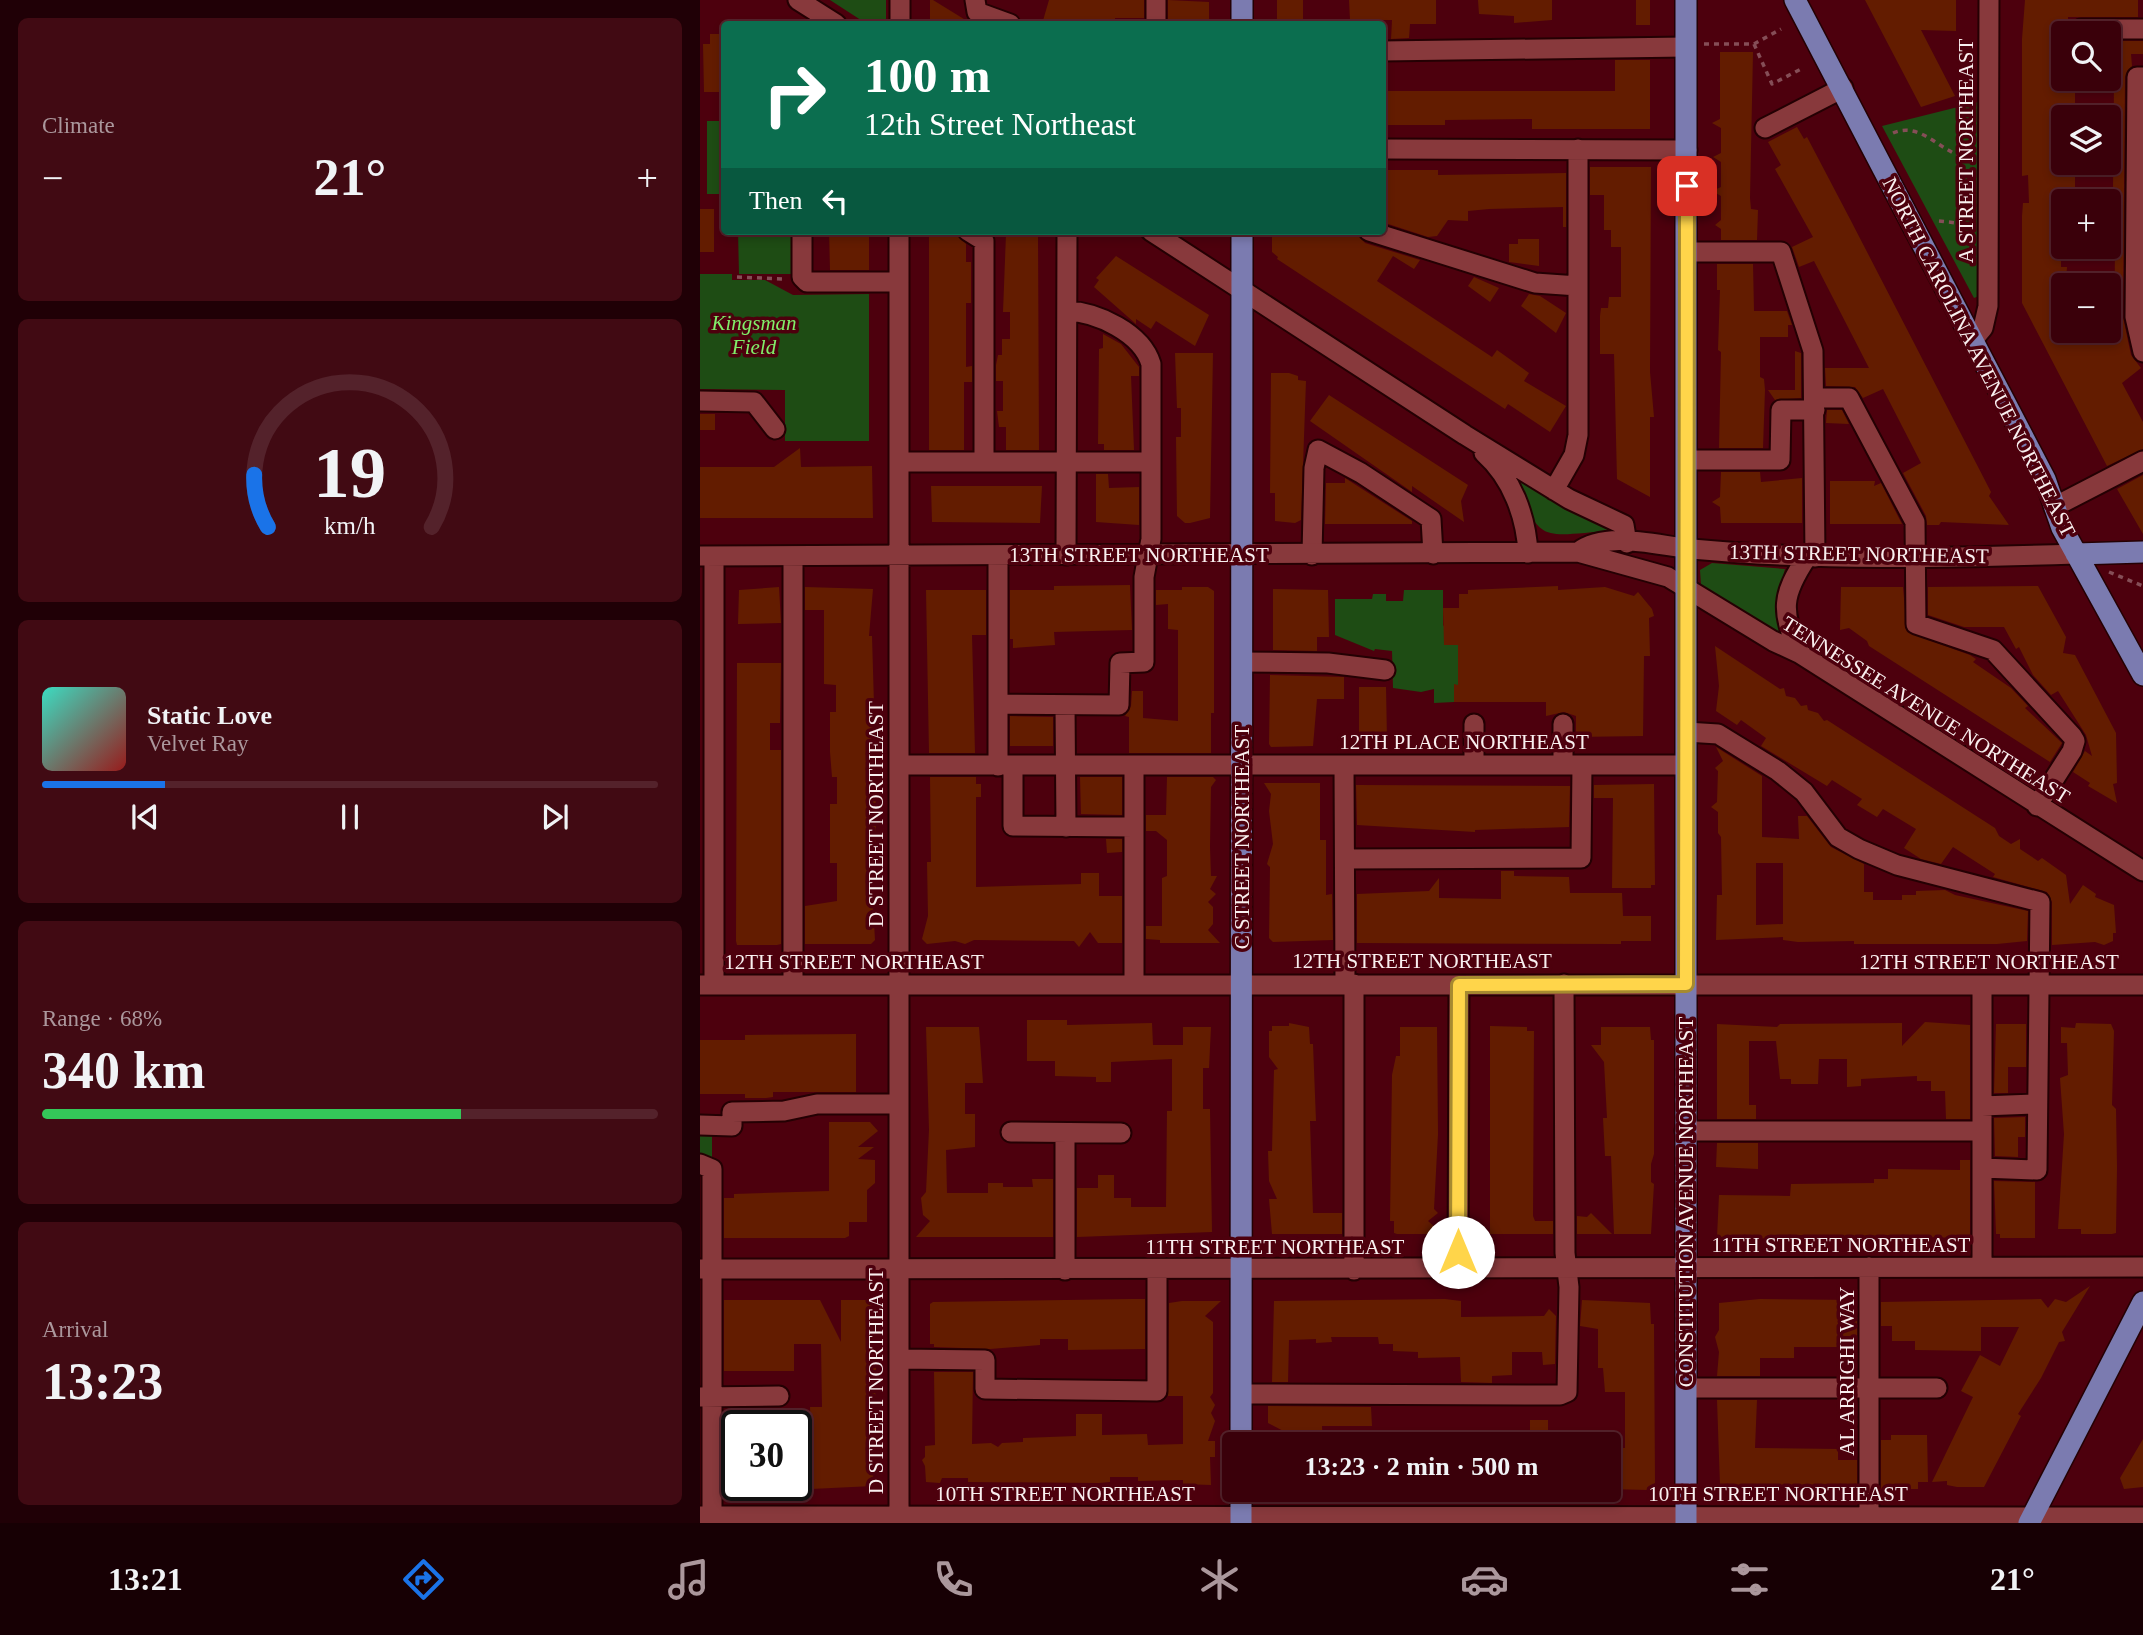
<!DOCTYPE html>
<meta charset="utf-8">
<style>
body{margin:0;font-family:Georgia,serif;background:#410a13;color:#f1f3f6;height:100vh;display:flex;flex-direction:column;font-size:26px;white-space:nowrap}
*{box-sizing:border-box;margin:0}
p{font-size:23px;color:#ab979c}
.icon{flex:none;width:38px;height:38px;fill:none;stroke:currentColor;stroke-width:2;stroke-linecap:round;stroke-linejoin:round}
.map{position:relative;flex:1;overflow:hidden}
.details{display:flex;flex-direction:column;gap:18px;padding:18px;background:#200006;width:700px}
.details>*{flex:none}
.hud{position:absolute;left:21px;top:21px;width:665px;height:214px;border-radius:7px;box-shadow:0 4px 10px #0003,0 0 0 2px #54222b;background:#0b6e4f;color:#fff;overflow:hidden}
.fabs{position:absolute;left:1351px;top:21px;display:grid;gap:14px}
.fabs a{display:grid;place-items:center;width:70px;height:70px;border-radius:7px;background:#3a000a;box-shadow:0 4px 10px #0003,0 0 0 2px #54222b;font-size:35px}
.speed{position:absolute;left:21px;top:1410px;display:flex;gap:14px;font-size:35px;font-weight:700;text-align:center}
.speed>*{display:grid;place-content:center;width:91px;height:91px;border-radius:50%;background:#3a000a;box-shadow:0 4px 10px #0003,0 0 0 2px #54222b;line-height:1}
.speed .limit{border:4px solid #111;border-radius:10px;background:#fff;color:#111}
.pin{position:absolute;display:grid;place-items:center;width:60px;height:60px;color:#fff;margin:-30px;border-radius:14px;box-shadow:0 4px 10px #0006}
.me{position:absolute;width:77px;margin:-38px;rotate:0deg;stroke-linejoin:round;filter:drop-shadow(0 0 5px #0008)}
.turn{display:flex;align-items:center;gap:24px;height:147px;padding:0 28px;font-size:32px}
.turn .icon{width:91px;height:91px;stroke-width:2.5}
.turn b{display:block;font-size:49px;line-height:60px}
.then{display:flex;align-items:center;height:66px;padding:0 28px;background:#0003;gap:14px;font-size:26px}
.big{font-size:52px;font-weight:700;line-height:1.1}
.details .tile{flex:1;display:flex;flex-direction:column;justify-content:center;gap:10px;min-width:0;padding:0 24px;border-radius:10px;background:#410a13}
.details .dial{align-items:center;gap:0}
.dial svg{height:182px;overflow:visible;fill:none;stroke:#54222b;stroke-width:7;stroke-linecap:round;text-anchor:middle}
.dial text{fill:#f1f3f6;stroke:none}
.song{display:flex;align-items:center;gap:21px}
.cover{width:84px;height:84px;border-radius:10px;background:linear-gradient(135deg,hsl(170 70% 55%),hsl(0 70% 35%))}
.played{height:7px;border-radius:4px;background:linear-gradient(90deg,#1a73e8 20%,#54222b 20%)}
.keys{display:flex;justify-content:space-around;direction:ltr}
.heat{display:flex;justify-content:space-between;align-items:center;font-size:38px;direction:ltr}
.charge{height:10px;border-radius:5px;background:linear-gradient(90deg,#34c759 68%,#54222b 0)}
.trip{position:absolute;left:522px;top:1432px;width:399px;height:70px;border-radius:7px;background:#3a000a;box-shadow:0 4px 10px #0003,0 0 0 2px #54222b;font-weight:700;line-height:70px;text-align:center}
.menu{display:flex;height:112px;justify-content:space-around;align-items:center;background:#170004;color:#ab979c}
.menu .icon{width:49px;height:49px}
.menu .selected{color:#1a73e8}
.menu b{font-size:32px;color:#f1f3f6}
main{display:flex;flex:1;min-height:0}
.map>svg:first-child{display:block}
.green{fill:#1e4c14}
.building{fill:#631c00;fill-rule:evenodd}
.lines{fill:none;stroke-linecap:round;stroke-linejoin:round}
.minor-casing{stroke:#240003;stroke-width:23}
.major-casing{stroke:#240003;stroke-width:24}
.path{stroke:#854e57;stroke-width:3.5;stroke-dasharray:5 5;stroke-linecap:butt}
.minor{stroke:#88393c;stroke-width:19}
.major{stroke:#7b7bb0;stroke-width:21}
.route-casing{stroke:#a68a30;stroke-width:18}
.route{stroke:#ffd54a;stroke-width:12}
.labels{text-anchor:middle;stroke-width:7;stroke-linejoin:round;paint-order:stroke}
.street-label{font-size:21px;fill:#f9efef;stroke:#4d000d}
.park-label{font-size:21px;font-style:italic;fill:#81ee6a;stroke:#4d000d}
</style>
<main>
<section class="details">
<div class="tile"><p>Climate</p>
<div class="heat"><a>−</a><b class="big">21°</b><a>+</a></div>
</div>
<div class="tile dial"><svg viewBox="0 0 100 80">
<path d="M14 69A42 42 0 1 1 86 69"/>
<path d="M14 69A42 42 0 0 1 8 46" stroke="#1a73e8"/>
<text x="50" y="56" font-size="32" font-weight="700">19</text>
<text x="50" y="72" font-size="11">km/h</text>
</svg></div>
<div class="tile">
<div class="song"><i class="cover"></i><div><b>Static Love</b><p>Velvet Ray</p></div></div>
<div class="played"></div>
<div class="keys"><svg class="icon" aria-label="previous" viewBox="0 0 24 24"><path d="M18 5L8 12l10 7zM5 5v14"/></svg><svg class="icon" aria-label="pause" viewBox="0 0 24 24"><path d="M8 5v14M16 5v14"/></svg><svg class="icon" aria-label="next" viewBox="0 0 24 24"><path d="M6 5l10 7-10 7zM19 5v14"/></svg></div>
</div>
<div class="tile"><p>Range · 68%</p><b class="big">340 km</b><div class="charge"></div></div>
<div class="tile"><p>Arrival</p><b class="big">13:23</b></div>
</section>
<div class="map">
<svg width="1443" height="1523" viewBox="0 0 1443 1523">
<rect width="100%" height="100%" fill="#4d000d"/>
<path class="green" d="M130 0H186V24H167Z
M1278 102 1279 296 1274 298 1182 126Z
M7 121H24V194H7Z
M38 231H96V274H39Z
M0 274H32V280H65L93 295 169 294V441H85V390L0 389Z
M809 468 916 530C833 537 843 545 809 468Z
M1012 563 1085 569 1076 604 1081 633 1077 635 1001 585 1000 570Z
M704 590H743V625L758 645V685H754V702L734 703V689L721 692 693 688 692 651 675 649 674 651 635 635V599H672L673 594H686V601H703Z
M0 1132H12V1162H0Z"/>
<path class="building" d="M230 0H233L272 24H230Z
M349 0H444V18H415V24H342Z
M468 0 509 2V24H468Z
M577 0H603V24H577Z
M649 0H736V24H710L709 38 691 39 692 20H650Z
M778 0H852V20L814 23V16L779 14Z
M936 0H950V25H936Z
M1165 0H1256V31L1221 30 1255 96 1221 107Z
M1325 0H1438V17H1368V33H1363V79H1367V85L1375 86V117H1363V166H1375V201H1363V233H1349L1361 252V267H1367L1363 331H1414L1415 250H1410L1409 190H1413L1414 80H1409V41H1443V54H1431L1432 66 1425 77 1423 317 1431 355 1441 368 1422 383 1443 422V449L1407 466 1322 303V216L1323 203H1329L1328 175 1322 176V39Z
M10 34H24V92H4L3 44H10Z
M1020 52H1053L1050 198 1051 209 1058 210 1057 240H1021V229L1015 225 1021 220V196L1012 191 1021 187V162L1013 157 1021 153V128L1012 123 1020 119Z
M915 60H950V129H832V119L745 120V125H682V91H915Z
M1097 127 1104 139 1107 137 1150 219 1291 492 1289 496 1309 525 1241 522 1239 525H1227L1226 516 1203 473 1221 463 1183 389 1163 398 1155 387 1126 386 1125 368H1169L1114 261 1099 267 1092 247 1113 237 1075 169 1081 165 1068 142Z
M890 167H951L950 372 954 417H950V497L917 479 914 354H900V316L901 308H908L909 297H921V247H911V230H904V195H890Z
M682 170H738V175L866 173V227H863V207L789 209 768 211V221L748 220 737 236 728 237 682 222Z
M0 209H14V252H0Z
M129 231H169V270H130Z
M572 231H597V234L609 236 655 231 665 243 720 260 714 269 693 256 677 281 792 357 797 350 829 373 824 381 866 406 850 432 808 404 805 409 577 259 578 257 572 252Z
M229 233H256L266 244V262H271V303H266V367L272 366V382H264V450H229Z
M306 234H338L339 450H306V427H299L297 411H303V381H296V365L298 355H302V339H310V312H303Z
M818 239H839V266L809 262V244H818Z
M416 256 509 315 495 346 456 321 451 329 436 319V324L394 287 399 280 396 278Z
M1017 264H1053L1054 311H1087L1092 325H1088V337H1060V377L1064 379 1065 390 1063 448H1019L1021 352 1018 350 1020 290H1017Z
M774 277 799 288 790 302 768 286Z
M829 294 840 296 866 313 856 333 821 306Z
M403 334 421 344 439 367V376H431L434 450H404V444H398L399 349 403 348Z
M1095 351 1101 353V398L1075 400 1068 390H1095Z
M475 353H513L510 518 490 523H485L477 516 476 437H481V408H477Z
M571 373H589L598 376V380L606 381 601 520 595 523 575 521V493H570Z
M629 395 768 485 761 501 764 522 712 486V492L610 421Z
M1127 410H1142L1149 424 1126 423Z
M0 414H15V430H0Z
M100 448 101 467 172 466 173 518H0V467H74Z
M1021 472H1060L1061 482 1102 478V523H1021L1020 507 1012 502 1020 497Z
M396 474H408L409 488 439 487V525L396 522Z
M1443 475V534L1417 489Z
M645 478 712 521V524H625L626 483H645Z
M1130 481H1175L1174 486 1181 483 1202 524H1130Z
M231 486H342L340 523 232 522Z
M430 585 432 630 354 632 355 645 313 648V639H310V590H354V586Z
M858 586V590L905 587 934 596 938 592 952 609 954 616 949 618 950 656H944L943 736 876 737V716L864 712 846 716V702H754V684L758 685V645H744L743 608H759V594H768V590Z
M1338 586 1366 637 1363 653 1375 655 1416 733 1417 783 1413 784 1417 803 1388 786 1390 783 1373 772 1385 751 1392 756 1386 735 1358 691 1351 695 1333 675 1319 647 1316 649 1304 627H1264L1228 615V587Z
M79 587 81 623 38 624 39 590Z
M105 587 173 589 169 636H172L175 739 176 847 175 885 172 888 175 940 171 944H105V906L137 901V863H130V804H137V777H132L130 752V712H136V685L124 684V610H105Z
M482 587H508L514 591V713H511V753H429V717L425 716 431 706 432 691H443V718L478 721V630L468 629V604L456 605V590H482Z
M1141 587H1203L1207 632 1270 655 1276 659 1273 662 1311 688 1328 706 1325 708 1362 743 1350 762 1169 646 1167 641 1149 628 1140 630Z
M573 589 628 590 629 637H617V651L573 650Z
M226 590H286V635H272L275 753H229Z
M1015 646 1080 689 1084 688 1086 696 1095 698 1101 706 1107 705 1108 710 1118 713 1124 721 1127 720 1295 828 1299 836 1311 844 1320 839V849L1338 861 1342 858 1366 875 1370 904 1383 885 1396 894 1395 897 1414 905 1416 933H1413V941L1404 945 1395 942 1352 945V902L1347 892 1293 877 1295 874 1253 847 1241 864 1221 859 1204 848 1216 829 1183 809 1177 817 1157 805 1162 799 1132 780 1127 786 1061 746 1066 738 1041 720 1037 725 1016 711 1019 686Z
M37 663H81L80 723H70V750H81V944L77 945H37L36 941Z
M570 675 644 677V699H617L613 746 571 747 569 744Z
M659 687H686L687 740 659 739Z
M310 716 353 717V746H310Z
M1016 747 1062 776V837L1099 839 1098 816H1107L1131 847 1164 864V892H1173V900H1202V895H1216V891L1245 890 1255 895 1328 911 1327 941 1297 944H1154V941L1098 942 1083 940V937L1016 940 1017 895H1022L1021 837 1018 833V812L1011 807 1017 802 1018 771 1015 768 1023 761ZM1056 863H1083V924L1056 925Z
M230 777H276V784H281V797H276V887L381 884V873H399V896H422V943H398L390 932 379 947 374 941 274 940 265 944 255 941 227 944 222 939 228 916 227 862H231Z
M380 777H422V815L381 814Z
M467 777H513L516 780 511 787 510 847 511 876H517L510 889 516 894 508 902 513 907V924L508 930 520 943H460V940L446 939V926H462V878L467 876V840L456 831H446V815H466Z
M564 783H620V840H626V895L632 894 633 940 573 942 569 938 570 867 567 864 573 844 569 811 571 794Z
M954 784 955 885H951V888H912L913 798H894V785Z
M656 785 870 786 869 827 775 830V832L657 825Z
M406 839H422V852L407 853Z
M801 871H814V876L869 877 870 893H922L923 916H951V941H921V944L657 943V894L729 891 739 878V898L801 899Z
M327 1020H367V1025L452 1023 453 1045H483V1027H511L509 1068H503V1109H510L512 1232 377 1237V1188H398V1175H414V1198H431V1207H466L467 1111H472V1059L411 1062V1082H396V1077L355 1076V1061H327Z
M1225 1022 1270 1025V1119H1246L1245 1091H1231V1081H1217V1076L1161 1079V1086L1147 1087V1059H1119L1118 1084H1091V1079H1080L1076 1041H1049V1105H1056V1119H1017V1024L1077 1027 1080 1024 1202 1023V1046Z
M589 1023 609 1027 610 1044H613L616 1121H610L613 1213H642V1234H572L569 1199H577L569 1181 568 1151H572L574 1070 578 1069 569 1057V1031H572V1026H589Z
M1376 1023 1411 1024 1414 1031 1412 1105 1416 1109 1417 1167 1416 1233 1412 1234H1381V1229H1358L1364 1134 1360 1078 1368 1075 1367 1043H1361V1027L1375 1028Z
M1296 1024H1326V1067H1308V1093H1294Z
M790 1026 827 1027V1031H834L833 1216 835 1221H853V1234H790Z
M226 1027H279L283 1083H265V1114H275V1147L246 1150 247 1193H288V1183H303V1187H333L332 1179H353V1237H216L230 1221 223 1215 221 1198 226 1192 229 1130Z
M700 1027H737L738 1134 734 1209 738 1213 728 1221 743 1234H697L694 1233V1221H690L692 1075 696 1056H700Z
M901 1027H950L951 1040H954V1154L951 1164V1182L954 1184 951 1234H914L911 1156H905L903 1118H907L904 1062 891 1045H901Z
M156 1034V1092H73V1097L66 1098H45V1094H0V1040H45V1035Z
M1325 1117V1137H1318V1157L1295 1156 1294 1118Z
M129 1122H170L178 1131 158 1147H174L158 1159 175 1160V1183L167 1190V1222H149V1236L145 1238H24V1198H34V1194L129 1191Z
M1058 1143V1169L1016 1167 1017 1143Z
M1260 1160H1270V1238L1105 1235H1088L1082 1239 1017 1237 1019 1195 1090 1196 1091 1184 1174 1183V1179H1188V1169L1260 1170Z
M1294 1181 1335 1182V1238H1300V1234H1296Z
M891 1213 912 1234H877V1216L887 1217Z
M1390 1286 1362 1332 1365 1341 1359 1342 1341 1378 1318 1414 1321 1416 1284 1487H1257L1247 1485V1481L1232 1482 1273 1397 1261 1391 1280 1355 1300 1366 1319 1327H1281V1351L1215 1350V1341H1192V1326H1181V1302L1341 1299 1348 1308 1355 1299 1366 1302Z
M431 1299H445V1349L368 1350V1339H340V1345L290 1349 234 1347V1344H230V1304L233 1302Z
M745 1299 761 1301V1317L844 1316 849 1309 856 1316 855 1364 843 1365 842 1352H812V1375L792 1376V1383L761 1382 760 1357 718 1358V1352L693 1351V1344H679L678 1337H631L632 1342 616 1343V1339L589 1340 588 1382H572L574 1301Z
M1060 1299 1157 1300V1347H1094V1358H1060V1376H1017L1019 1352 1015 1337 1019 1330V1303Z
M24 1300H120L141 1342V1300H173L176 1367 173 1486 111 1489V1486L96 1484V1438H111L110 1407H122L121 1344H94V1371H24Z
M882 1300 950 1303 951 1324H954L955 1483 948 1490 908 1489V1448H925V1392H905L903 1368H898V1329L880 1326Z
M482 1301H521L505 1316 513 1322V1393L510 1397 515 1405 511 1413 515 1421 508 1441H515V1457H510L511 1485 483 1484V1480L438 1481V1477H410V1482L399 1483 268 1482V1478H242L240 1483 226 1482 225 1466 222 1460 225 1457V1446L235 1445 234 1372H273L272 1444 291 1443 298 1447 302 1443 323 1442V1438L376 1436V1414H402V1435L447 1434 448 1445 483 1444V1396H468L469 1303Z
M1017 1400H1057L1055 1448 1138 1449V1460H1157V1489L1035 1488V1485H1020Z
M568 1406 671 1407 672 1426H622L623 1444H608L568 1423Z
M830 1420H848V1431L871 1430V1444H813L812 1432 830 1431Z
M1191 1435H1227L1228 1482H1218V1489H1181V1440H1191Z
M24 1438 37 1441V1485H24Z
M1443 1439V1487L1424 1489 1420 1478Z"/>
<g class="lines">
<defs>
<path id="minor" d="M98 0 136 24
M275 0 277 12 310 24
M200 24V0
M456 24V0
M1381 29H1443
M682 51 986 47
M1443 77H1437L1435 317 1443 352
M1065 128 1143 88
M682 149 987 150
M102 231V277L107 282H199
M268 231 284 241V462
M451 231 765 435 869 499 924 525 927 543
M669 231 835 283 878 286
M987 252H1081L1113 351 1115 557
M1273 340 1283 328 1288 306 1289 0
M1115 398H1149L1215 522 1216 624 1293 650 1372 736 1375 741 1372 751 1337 806
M0 401 54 402 75 429
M784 453C812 478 826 516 828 553
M986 460H1080L1081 410H1115
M199 462H450
M854 490 874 455 878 435V149
M1354 507 1443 461
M878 552C907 530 958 546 992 549 1119 561 1248 558 1376 554
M298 555V766
M366 555 367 231
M612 555 614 468 618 450 661 473 731 519 733 554
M0 556 878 552 968 577 1073 641 1099 653 1443 871
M14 556V985
M1099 653C1081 610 1081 596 1107 557
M542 662 628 663 685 670
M298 704 419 705 420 663 444 662V577L451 539V364C442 333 397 312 367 311
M365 705 366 827
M774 724V765
M863 724V765
M986 732 1018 734 1078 771 1104 792 1138 837 1159 849 1197 865 1340 902 1337 1170 1282 1168
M199 765H986
M644 765 645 984
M313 766V826L434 827
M645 859 881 858 882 765
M93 984V556
M434 984V766
M0 985H1443
M1282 985V1267
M1282 1106 1337 1104
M0 1125 32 1126V1112L84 1111 117 1104H199
M985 1131H1282
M311 1132 421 1133
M365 1133V1270
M0 1164 12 1169V1516
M0 1269 1443 1267
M654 1270V984
M758 1270 759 985
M199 1359 285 1360V1389L457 1391V1270
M986 1388H1237
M541 1394 860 1395 867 1392 869 1287 865 1253 864 984
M0 1397 79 1396
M0 1516 1443 1517
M1169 1516V1267
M199 1523V231"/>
<path id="major" d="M1095 0 1345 479 1362 528 1443 675
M542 24V0
M1376 554 1443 552
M541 1444 542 231
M541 1523V1489
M986 1523V0
M1329 1523 1443 1302"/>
</defs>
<use href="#minor" class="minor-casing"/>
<use href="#major" class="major-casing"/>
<path class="path" d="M1004 44H1054L1081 29
M1054 44 1072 84 1101 69
M1193 133C1223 120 1243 157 1271 158
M1239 221 1257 223 1271 214
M37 277 84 279
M1409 572 1443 586"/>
<use href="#minor" class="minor"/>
<use href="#major" class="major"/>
</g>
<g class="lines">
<defs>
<path id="route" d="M758 1252 759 985 986 984 987 186"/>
</defs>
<use href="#route" class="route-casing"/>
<use href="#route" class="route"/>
</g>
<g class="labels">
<g class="street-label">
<text transform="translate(1266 151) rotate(-90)" y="7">A STREET NORTHEAST</text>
<text transform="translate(1279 357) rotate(63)" y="7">NORTH CAROLINA AVENUE NORTHEAST</text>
<text transform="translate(1159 554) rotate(1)" y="7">13TH STREET NORTHEAST</text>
<text x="439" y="562">13TH STREET NORTHEAST</text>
<text transform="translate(1226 710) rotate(32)" y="7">TENNESSEE AVENUE NORTHEAST</text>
<text x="764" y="749">12TH PLACE NORTHEAST</text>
<text transform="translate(176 814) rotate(-90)" y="7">D STREET NORTHEAST</text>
<text transform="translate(542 837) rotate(-90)" y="7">C STREET NORTHEAST</text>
<text x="722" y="968">12TH STREET NORTHEAST</text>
<text x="154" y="969">12TH STREET NORTHEAST</text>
<text x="1289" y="969">12TH STREET NORTHEAST</text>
<text transform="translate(986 1202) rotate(-90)" y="7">CONSTITUTION AVENUE NORTHEAST</text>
<text x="1141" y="1252">11TH STREET NORTHEAST</text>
<text x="575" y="1254">11TH STREET NORTHEAST</text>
<text transform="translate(1147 1371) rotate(-90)" y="7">AL ARRIGHI WAY</text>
<text transform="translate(176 1381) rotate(-90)" y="7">D STREET NORTHEAST</text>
<text x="365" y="1501">10TH STREET NORTHEAST</text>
<text x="1078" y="1501">10TH STREET NORTHEAST</text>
</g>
<g class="park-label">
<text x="54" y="330">Kingsman<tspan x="54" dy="24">Field</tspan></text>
</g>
</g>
</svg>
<div class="fabs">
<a><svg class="icon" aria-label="search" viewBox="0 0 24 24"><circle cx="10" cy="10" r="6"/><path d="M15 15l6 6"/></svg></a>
<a><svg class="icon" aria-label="layers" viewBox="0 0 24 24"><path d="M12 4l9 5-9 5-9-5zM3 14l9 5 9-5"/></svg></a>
<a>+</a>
<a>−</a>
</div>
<div class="speed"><div class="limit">30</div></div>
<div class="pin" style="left:987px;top:186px;background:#d93025"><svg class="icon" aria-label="arrive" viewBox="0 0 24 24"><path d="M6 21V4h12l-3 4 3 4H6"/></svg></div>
<svg class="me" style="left:758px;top:1252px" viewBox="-20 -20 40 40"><circle r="19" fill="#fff"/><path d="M0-13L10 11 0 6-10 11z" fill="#ffd54a"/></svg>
<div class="trip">13:23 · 2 min · 500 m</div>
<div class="hud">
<div class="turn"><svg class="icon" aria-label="right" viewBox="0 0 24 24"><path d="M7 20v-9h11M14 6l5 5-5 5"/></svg><div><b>100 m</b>12th Street Northeast</div></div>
<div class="then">Then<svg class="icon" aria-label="left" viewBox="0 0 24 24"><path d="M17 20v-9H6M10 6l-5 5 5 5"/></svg></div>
</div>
</div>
</main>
<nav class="menu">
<b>13:21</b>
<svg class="icon selected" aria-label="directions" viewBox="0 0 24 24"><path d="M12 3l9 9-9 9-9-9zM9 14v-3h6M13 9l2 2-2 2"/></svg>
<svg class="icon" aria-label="music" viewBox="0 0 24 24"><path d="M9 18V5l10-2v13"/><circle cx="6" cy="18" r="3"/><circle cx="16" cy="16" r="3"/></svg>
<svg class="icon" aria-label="phone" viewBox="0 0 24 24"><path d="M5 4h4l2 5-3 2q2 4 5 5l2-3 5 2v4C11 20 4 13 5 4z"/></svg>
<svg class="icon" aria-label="climate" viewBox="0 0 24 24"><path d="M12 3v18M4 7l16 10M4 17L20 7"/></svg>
<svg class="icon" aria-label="car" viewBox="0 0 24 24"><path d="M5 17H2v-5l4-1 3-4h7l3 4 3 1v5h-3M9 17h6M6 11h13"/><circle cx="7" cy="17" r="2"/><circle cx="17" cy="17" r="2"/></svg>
<svg class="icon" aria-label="filters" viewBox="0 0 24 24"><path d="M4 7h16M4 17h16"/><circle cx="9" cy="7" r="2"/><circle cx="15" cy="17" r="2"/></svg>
<b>21°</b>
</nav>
